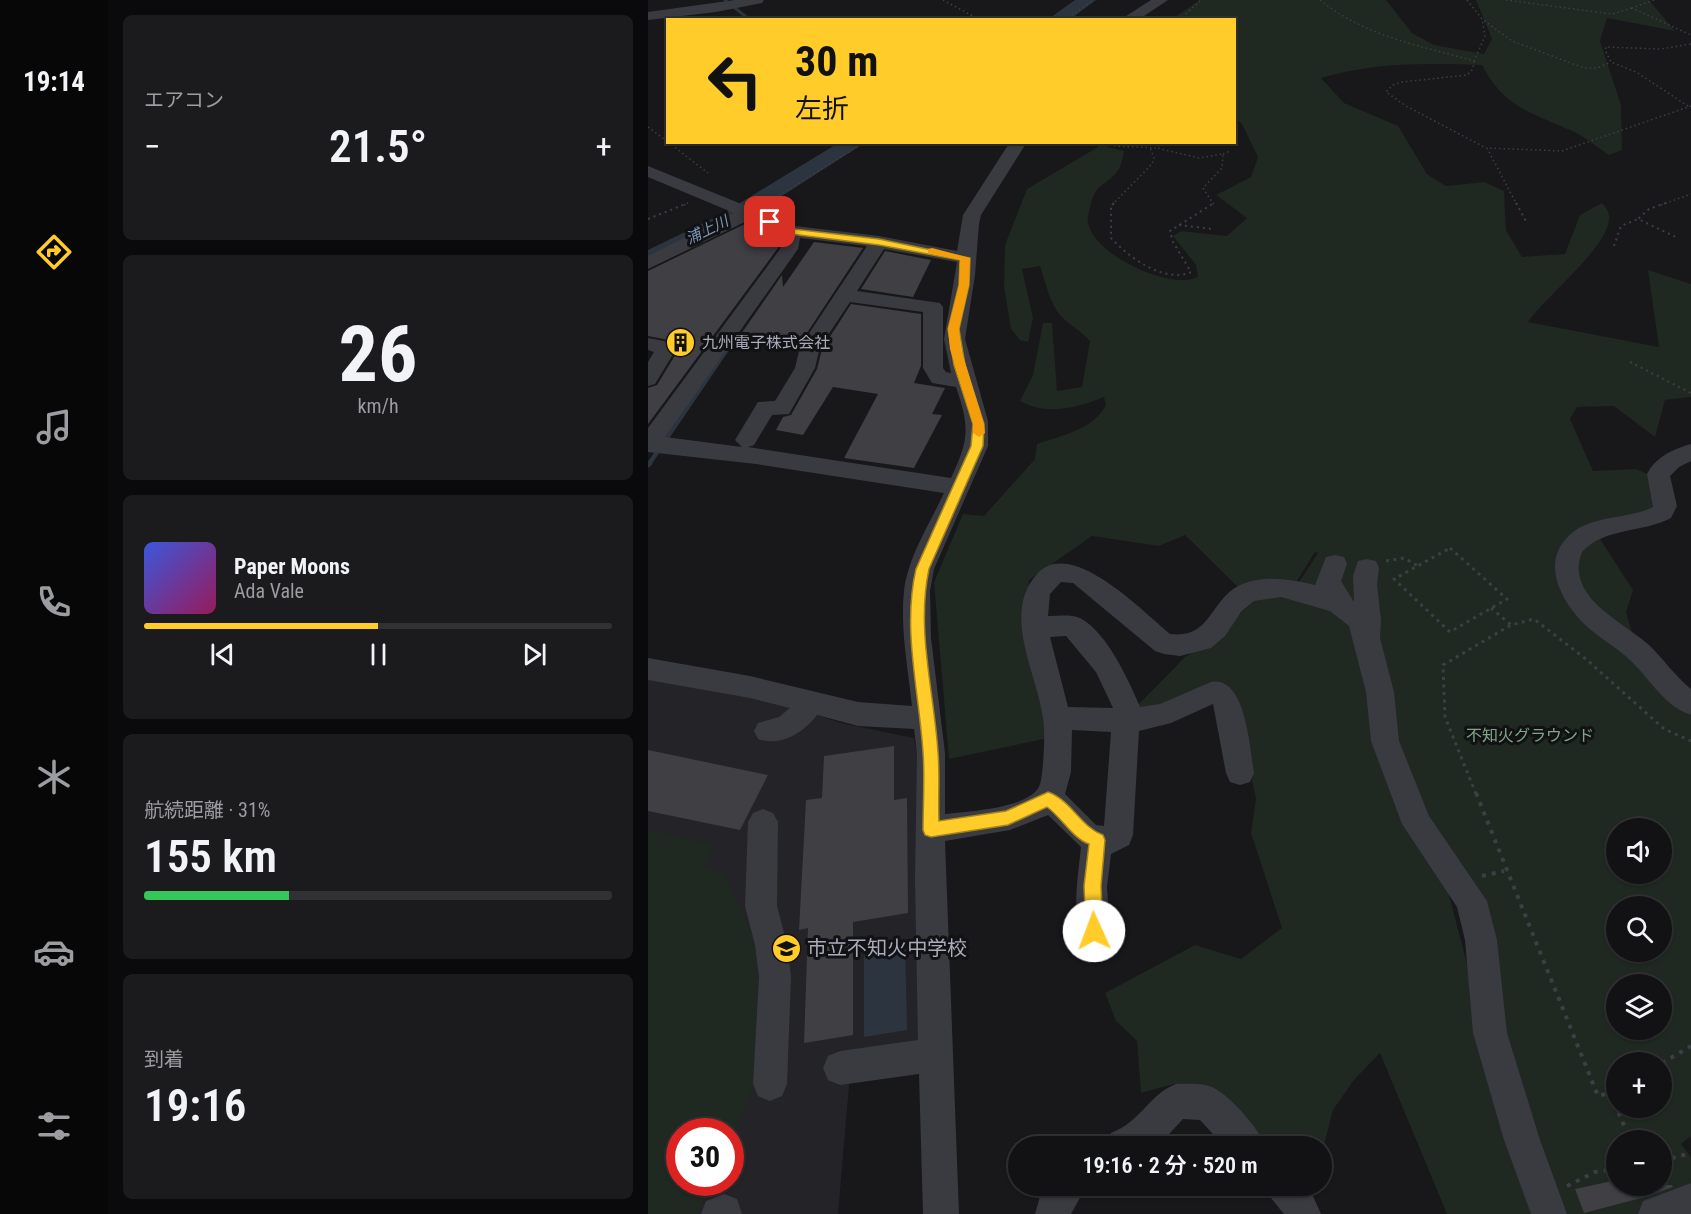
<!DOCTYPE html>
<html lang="ja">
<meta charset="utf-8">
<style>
body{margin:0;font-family:"Roboto Condensed","Noto Sans JP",sans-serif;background:#1b1a1d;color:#f1f3f6;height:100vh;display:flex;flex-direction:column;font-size:22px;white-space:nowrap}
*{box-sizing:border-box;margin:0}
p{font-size:20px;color:#9c9da0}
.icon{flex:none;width:33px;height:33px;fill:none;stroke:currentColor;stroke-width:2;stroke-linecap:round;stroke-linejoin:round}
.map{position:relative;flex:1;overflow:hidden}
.details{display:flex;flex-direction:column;gap:15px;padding:15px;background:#0a090b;width:540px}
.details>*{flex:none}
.hud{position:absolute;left:18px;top:18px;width:570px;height:126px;border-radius:0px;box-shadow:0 2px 4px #0004,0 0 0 2px #313134;background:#ffcc2a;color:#111;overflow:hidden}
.buttons{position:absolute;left:958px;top:818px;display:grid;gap:12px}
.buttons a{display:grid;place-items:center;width:66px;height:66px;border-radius:50%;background:#121114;box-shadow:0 2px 4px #0004,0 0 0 2px #313134;font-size:30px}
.speed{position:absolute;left:18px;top:1118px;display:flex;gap:12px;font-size:30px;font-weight:700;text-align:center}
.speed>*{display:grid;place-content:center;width:78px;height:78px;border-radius:50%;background:#121114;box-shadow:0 2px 4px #0004,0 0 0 2px #313134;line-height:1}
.speed .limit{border:9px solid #d22;background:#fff;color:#111}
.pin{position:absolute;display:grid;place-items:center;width:51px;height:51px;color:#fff;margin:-26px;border-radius:12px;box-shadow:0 3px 9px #0006}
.me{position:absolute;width:66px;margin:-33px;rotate:358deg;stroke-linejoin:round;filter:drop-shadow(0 0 4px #0008)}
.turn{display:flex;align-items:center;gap:21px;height:126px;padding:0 30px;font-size:27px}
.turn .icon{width:78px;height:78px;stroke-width:2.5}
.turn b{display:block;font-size:42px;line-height:51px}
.big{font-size:45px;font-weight:600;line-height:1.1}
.details .card{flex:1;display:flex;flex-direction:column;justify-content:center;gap:9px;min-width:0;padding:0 21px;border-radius:9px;background:#1b1a1d}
.details .dial{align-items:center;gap:0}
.dial b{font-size:78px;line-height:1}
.song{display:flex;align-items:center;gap:18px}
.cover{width:72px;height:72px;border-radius:9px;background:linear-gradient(135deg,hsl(230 70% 55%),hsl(330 70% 35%))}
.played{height:6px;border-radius:3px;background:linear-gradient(90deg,#ffcc2a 50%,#313134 50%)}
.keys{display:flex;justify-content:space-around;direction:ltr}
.heat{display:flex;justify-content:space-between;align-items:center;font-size:33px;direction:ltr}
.charge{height:9px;border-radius:4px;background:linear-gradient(90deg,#34c759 31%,#313134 0)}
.trip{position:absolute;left:360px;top:1136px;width:324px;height:60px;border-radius:30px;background:#121114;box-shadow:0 2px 4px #0004,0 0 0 2px #313134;font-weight:600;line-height:60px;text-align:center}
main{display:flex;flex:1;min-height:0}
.menu{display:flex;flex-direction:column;width:108px;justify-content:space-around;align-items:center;background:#070708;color:#9c9da0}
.menu .icon{width:42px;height:42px}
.menu .selected{color:#ffcc2a}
.menu b{font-size:27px;color:#f1f3f6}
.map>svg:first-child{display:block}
.built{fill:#242327;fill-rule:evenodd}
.green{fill:#1f2821;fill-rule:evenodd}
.water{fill:#2c353f}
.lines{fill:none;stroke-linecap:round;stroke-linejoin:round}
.stream-far2{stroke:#2c353f;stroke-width:3}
.stream-far1{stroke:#2c353f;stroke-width:4.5}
.stream{stroke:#2c353f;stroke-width:5}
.river{fill:#2c353f;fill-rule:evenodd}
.building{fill:#3f3f44}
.path-far3{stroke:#3e3f46;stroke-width:1.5;stroke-dasharray:1.5 3;stroke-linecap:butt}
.path-far2{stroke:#3e3f46;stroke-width:2;stroke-dasharray:2 4;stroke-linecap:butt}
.path-far1{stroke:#3e3f46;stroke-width:3;stroke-dasharray:3 4.5;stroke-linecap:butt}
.path{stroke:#3e3f46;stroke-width:4;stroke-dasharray:4 6;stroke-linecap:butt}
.minor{fill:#3a3a41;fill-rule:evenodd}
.minor-bridge{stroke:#3a3a41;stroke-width:26}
.route{fill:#ffcc2a;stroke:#a6851b;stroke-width:1.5}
.slow{fill:#f59e0b}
.labels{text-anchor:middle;stroke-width:6;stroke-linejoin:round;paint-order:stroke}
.far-water-label{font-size:15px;font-style:italic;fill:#7d97b8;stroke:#121215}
.poi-label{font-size:16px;fill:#a9acba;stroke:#121215;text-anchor:start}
.park-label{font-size:16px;fill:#7ea785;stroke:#121215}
.near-poi-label{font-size:20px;fill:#a9acba;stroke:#121215;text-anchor:start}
</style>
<main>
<nav class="menu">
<b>19:14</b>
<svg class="icon selected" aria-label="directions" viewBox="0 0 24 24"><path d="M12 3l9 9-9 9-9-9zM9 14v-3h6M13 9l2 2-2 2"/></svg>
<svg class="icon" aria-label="music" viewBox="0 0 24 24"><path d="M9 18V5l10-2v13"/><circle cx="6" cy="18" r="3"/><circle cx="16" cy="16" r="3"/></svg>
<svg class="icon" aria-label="phone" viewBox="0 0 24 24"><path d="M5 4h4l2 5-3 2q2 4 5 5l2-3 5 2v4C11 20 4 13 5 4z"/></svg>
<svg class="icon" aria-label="climate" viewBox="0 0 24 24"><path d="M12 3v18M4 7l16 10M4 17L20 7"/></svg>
<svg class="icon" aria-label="car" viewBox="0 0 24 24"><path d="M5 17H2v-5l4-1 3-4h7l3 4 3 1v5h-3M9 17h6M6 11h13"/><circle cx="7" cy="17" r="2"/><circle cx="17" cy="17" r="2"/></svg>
<svg class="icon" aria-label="filters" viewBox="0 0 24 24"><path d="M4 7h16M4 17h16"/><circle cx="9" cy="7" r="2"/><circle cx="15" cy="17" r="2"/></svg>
</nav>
<section class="details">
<div class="card"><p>エアコン</p>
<div class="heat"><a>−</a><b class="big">21.5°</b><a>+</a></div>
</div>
<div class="card dial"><b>26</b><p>km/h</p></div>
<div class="card">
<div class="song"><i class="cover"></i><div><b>Paper Moons</b><p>Ada Vale</p></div></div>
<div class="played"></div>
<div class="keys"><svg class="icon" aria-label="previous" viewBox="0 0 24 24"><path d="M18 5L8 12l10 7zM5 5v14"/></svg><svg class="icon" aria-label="pause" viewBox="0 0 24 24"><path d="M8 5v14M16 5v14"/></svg><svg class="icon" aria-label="next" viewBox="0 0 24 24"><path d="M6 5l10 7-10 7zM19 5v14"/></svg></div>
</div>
<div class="card"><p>航続距離 · 31%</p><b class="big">155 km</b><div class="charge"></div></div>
<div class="card"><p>到着</p><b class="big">19:16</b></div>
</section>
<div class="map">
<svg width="1043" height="1214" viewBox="0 0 1043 1214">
<rect width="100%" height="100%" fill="#18171a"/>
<path class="built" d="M0 678 136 704 193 723 266 738 271 760 281 1064 202 1074 190 1214H0ZM32 1131H82V1182H32Z"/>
<path class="green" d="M552 0H738L764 33 786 45 836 54 844 39 828 0H1001L1027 31 959 18 952 41 973 105 974 150 961 155C949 147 936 136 922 130 881 112 856 107 834 65 779 63 726 62 673 78L696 103 750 126 779 174 798 186 836 182 856 191 858 230 874 257 917 254 932 215 954 203C959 209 962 212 961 220 959 248 897 297 880 322L1011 347 1000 270 1043 284V397L1017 400 1007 437 966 406 929 407 922 419 945 471 988 469 1002 475 1008 510 945 528 985 590 978 612 987 643 930 585 923 570 911 568C923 612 955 626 986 654 1006 672 1016 697 1043 708V1136L1033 1144 1043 1157V1214H916L850 1043 837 923 815 874 782 830 747 744 738 671 711 617 694 602 649 585 670 553 667 552 649 581 646 592 665 596 687 606 704 621 713 646 726 713 724 733 757 824 797 880 885 1214H799L732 1053 706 1080 685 1110 674 1153V1146H618L573 1095 526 1084 493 1093 489 1041 468 1021 457 993 547 945 593 959 634 928 603 833 608 799 593 728 577 688 570 686C543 698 519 716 488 707L537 657 559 643 605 602 537 535 511 546 444 536 381 580 378 632 405 737 301 759 286 582 315 514 336 516 387 459 389 444C414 435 445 430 458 405L456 397C429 408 398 416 372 401L385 375 395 323H404L409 391 434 387 442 341C434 332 425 327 416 319 402 307 398 283 392 266L374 269 385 318 380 342 372 340 363 329 356 286 357 245 379 189 450 147V143H460V147L476 151C475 156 474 164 471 169 459 187 447 181 442 208 441 212 439 218 440 222 444 254 522 291 550 277L548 265 525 236 533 231 579 236 599 218 568 195 603 177 610 157 594 124 587 118 586 20 524 19ZM969 828H1014V873H969ZM969 906H1014V951H969ZM969 984H1014V1029H969ZM969 1062H1014V1107H969ZM969 1140H1014V1185H969Z
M0 829 66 845 57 867 77 874 110 947 113 1070 83 1139 82 1131H32V1182H64L49 1214H0Z"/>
<path class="water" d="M257 945 259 1030 216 1037V952Z"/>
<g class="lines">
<path class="stream-far2" d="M77 0 102 20"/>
<path class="stream-far1" d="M1 464 84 342"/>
<path class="stream" d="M0 465 2 463"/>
<path class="river" d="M427 0H448L421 20H399Z
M192 142H218L90 224 0 266V250L74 214Z"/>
</g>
<path class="building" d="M101 222 130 235V248L0 424V388L9 385 29 352 21 340 0 336V271Z
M166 242 215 248 153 342 93 334 134 275 135 287Z
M237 251 283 260 265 297 213 289Z
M203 304 273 314V366L266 383 297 388 284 414 294 415 266 468 196 458 230 394 185 387 155 435 128 430 135 417 143 415 169 369 174 349Z
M246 746V800L259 798 260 913 205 922V1035L156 1043 160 928 151 930 158 800 174 798 176 756Z
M0 750 120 775 92 830 0 811Z
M969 1180V1185H1024L1025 1187 1001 1196 936 1213 927 1189Z"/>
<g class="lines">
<path class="path-far3" d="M295 0 332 20
M672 0C718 37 771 45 826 61L837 36 834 19
M819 0 834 19 864 41 936 68H949L963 62
M858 0 964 14 984 8
M1006 0 984 8 1043 35
M416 20 446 0
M531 20 553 0
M826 61 825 69 819 75 754 82 745 85 738 92 758 106 838 148
M1040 106 988 72 963 62 957 50 958 47 1012 49 1043 44
M0 127 20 142
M586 134 589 139 586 140
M20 142 60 173
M514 142 509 148 551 158 575 154 574 168 555 188 566 205
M466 146 509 148
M575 154 582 151
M36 205 40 203
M116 205 217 142
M464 205 504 164 506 158 500 142
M869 205 839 148 914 151 1043 106
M1013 205 1043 194"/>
<path class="path-far2" d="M466 203 463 206V238C480 257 517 284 543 272L525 242 522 231 566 203
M868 203 879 223
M1018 203 1001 209 990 219 1030 238
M115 205 118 203
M0 219 40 203
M531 225 565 229
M966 246 973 226 990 219
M982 362 1043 393"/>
<path class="path-far1" d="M802 548 859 599 802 632 746 579Z
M738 561 756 558 770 566
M843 608 863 625
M828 794 797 717 795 665 863 625 886 619 939 660 1016 729 1043 741"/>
<path class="path" d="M828 793 950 1096 969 1091
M834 876 856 871
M1014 1063 1043 1046
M963 1094 982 1140
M1014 1161 1043 1153
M919 1186 947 1172 969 1169"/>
<path class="minor" d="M87 0H116L114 3 68 12 0 20V12Z
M503 0H520L490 20H472Z
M362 142H379L333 215 331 224 327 275 317 339 340 421V446L286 569 282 591 283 638 297 753V814C321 811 372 809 389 790 394 784 394 771 395 764 396 749 397 733 395 718 389 673 353 614 389 574 423 536 496 613 522 634 563 639 561 602 590 586 613 574 643 579 667 585L678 557 687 555 696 557 699 564 693 581 706 602 705 576 710 561 719 559 728 561 731 568 729 584 733 620 732 638 746 692 751 741 781 816 839 901 849 940 859 1033 892 1140 919 1214H883L856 1140 825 1033 817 940 809 907 754 824 723 741 718 692 701 626 682 611 633 597 606 601 593 612 577 636 563 648 532 656 516 654 507 651 425 583 413 582 402 594 400 616C410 616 423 614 432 618 459 632 481 681 492 707L512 704 563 682C598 675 602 749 606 773L602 782 592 785 582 782 578 773 565 704 523 723 491 731 485 835 481 845 463 854 459 887 462 931 457 942 446 946 435 942C423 914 430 877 433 847L400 815 362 830 297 841 311 1214H275L271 1074 192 1085 180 1080 175 1068 180 1056 192 1051 270 1040 267 879 269 753 266 729 210 726 169 715C155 733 133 747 110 739L106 731 110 723 131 717 142 708 102 698 0 680V658L102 676 210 702 264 706C260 668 252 628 256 591 260 557 282 523 296 493L108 464 0 452V428L132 249 133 234 101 220 0 269V256L86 213 0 177V166L147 226 231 236 309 251 315 215ZM152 238 219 246 152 347 147 368 127 401 110 402 87 440 94 447 17 437 150 249ZM236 249 309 262 296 339 303 373 298 372 295 368V307L292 303 209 291ZM202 302 275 312V368L284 383 308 387C322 428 321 439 303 478L100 447 106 445 124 415 141 414 167 368 172 347ZM418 636 448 672 465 708 420 707 402 637ZM424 730 463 732 456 826 448 825 417 794 423 772Z
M0 338 21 342 27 351 7 384 0 386V362L6 352 0 350Z
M1043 444V461L1031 467 1022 476 1029 506 1023 518C995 533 957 527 934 552 916 597 976 622 1002 646 1016 660 1027 676 1043 689V715C1016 706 1003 680 983 661 971 649 956 641 943 630 919 610 892 569 917 540 939 513 977 521 1005 507L999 474C1008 457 1025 449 1043 444Z
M115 809 125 813 130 822 129 906 139 945 143 977 139 1084 134 1096 122 1101 110 1096 105 1084 111 977 107 945 97 906 100 822 105 813Z
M528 1084C538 1084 551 1083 561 1086 579 1091 611 1129 618 1146H576L552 1120 535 1119 510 1146H458L463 1133C494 1121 500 1095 528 1084Z
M1043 1183V1214H990L995 1201Z
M399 1185H439L423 1214H387L393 1193Z
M618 1185H660L673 1214H636L623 1198Z
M76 1194 89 1199 94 1214H53L58 1201Z"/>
<path class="minor-bridge" d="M477 730 479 710"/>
</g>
<path class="route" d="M122 220 145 229 231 239 322 258 321 285 311 329 317 365 336 424 335 446 281 569C268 630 286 691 290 752 292 775 290 798 291 821L358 811 400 792C423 800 433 827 455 835L457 840 453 886 455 931 452 937 446 940 440 937 438 931 436 886 441 844C425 839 413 817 399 807L360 825 283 837 277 835 275 830C275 804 277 777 275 752 271 691 254 629 268 569L323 446 325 424 306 365 300 329 311 285 312 260 231 245 143 234 118 225V220Z"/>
<path class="slow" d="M284 248 322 258 321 285 311 329 313 349 336 424 337 433 331 437 325 433V424L302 349 300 329 311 285 312 260 280 253V249Z"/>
<defs>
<symbol id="building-disc" viewBox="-11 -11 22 22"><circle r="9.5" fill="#ffcc2a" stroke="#121215"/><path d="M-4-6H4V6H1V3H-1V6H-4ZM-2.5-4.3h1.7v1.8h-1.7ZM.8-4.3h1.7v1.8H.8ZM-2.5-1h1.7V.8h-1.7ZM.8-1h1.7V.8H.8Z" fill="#111"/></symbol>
<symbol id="school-disc" viewBox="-11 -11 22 22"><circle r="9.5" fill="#ffcc2a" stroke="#121215"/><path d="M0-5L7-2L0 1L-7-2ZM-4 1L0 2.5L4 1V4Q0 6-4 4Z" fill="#111"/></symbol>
</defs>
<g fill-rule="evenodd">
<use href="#building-disc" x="16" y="326" width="33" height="33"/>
<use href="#school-disc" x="122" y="932" width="33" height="33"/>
</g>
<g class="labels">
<g class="far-water-label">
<text transform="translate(59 230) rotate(-26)" y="5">浦上川</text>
</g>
<g class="poi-label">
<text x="54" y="348">九州電子株式会社</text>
</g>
<g class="park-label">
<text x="882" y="741">不知火グラウンド</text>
</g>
<g class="near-poi-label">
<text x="159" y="955">市立不知火中学校</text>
</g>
</g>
</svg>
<div class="buttons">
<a><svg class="icon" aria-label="sound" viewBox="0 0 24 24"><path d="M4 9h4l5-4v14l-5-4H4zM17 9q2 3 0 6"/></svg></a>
<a><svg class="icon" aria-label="search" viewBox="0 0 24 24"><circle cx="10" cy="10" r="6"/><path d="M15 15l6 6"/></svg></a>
<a><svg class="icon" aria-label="layers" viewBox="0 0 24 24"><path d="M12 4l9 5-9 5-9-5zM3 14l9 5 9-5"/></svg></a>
<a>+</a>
<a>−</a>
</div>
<div class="speed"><div class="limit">30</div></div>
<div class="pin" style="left:122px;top:222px;background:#d93025"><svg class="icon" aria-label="arrive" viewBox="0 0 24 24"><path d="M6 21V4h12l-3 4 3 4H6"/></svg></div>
<svg class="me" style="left:446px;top:931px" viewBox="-20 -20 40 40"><circle r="19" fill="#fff"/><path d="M0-13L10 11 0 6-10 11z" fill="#ffcc2a"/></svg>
<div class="trip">19:16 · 2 分 · 520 m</div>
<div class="hud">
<div class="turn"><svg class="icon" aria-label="left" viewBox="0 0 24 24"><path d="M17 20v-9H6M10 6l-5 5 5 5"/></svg><div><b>30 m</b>左折</div></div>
</div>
</div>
</main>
